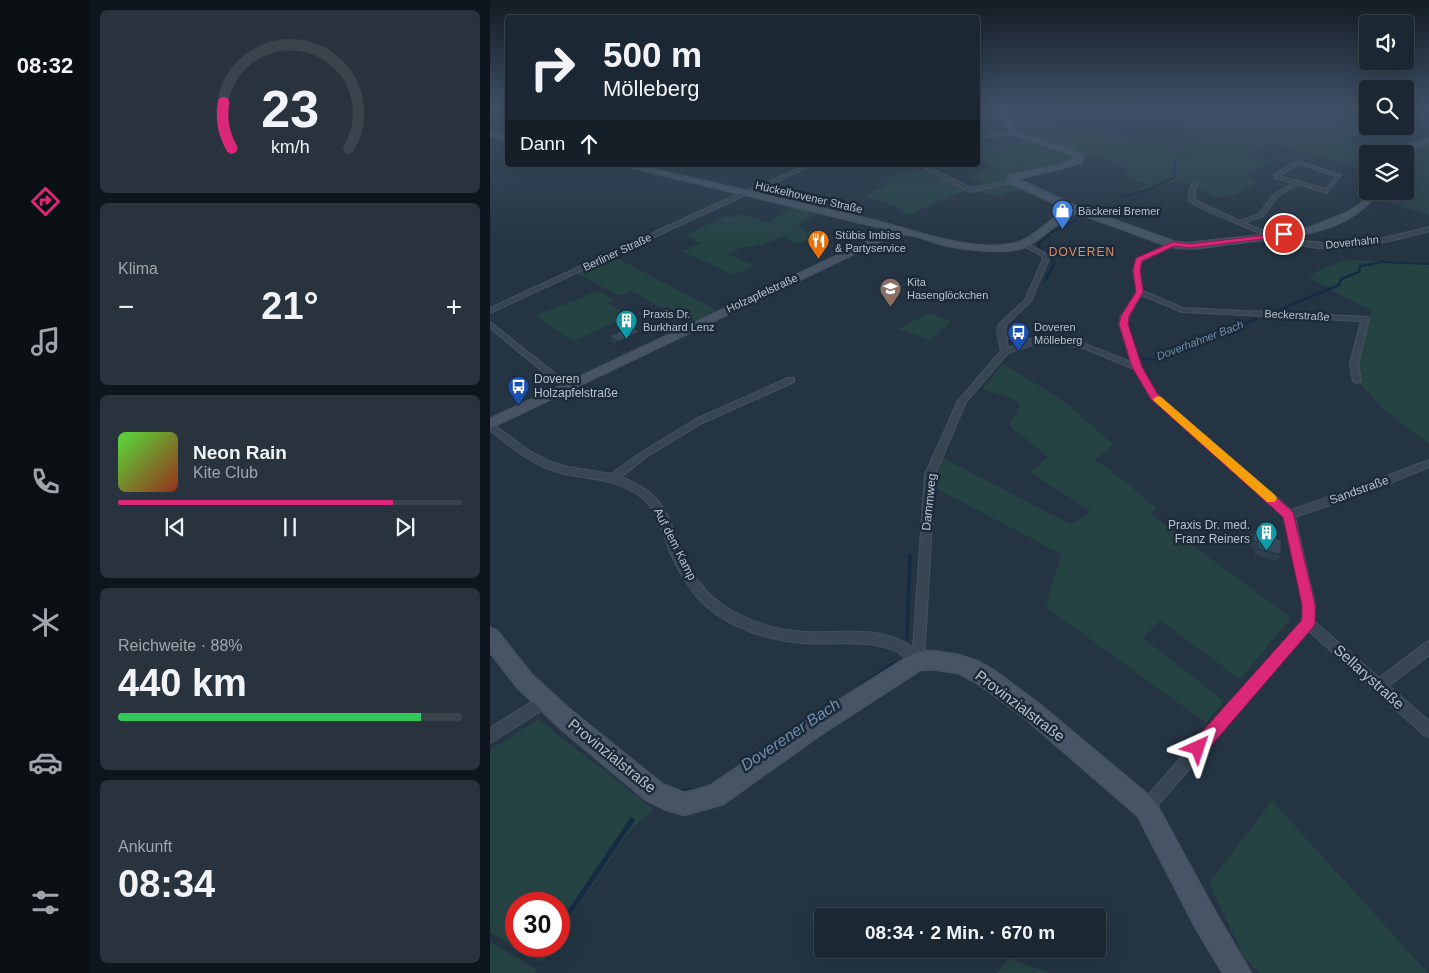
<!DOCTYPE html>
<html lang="de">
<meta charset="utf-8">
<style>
body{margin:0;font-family:Helvetica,sans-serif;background:#28333e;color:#f1f3f6;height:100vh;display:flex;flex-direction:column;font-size:19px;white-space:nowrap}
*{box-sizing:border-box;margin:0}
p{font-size:16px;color:#a0a5ac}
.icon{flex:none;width:28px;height:28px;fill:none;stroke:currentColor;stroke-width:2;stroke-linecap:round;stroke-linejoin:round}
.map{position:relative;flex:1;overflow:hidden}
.panel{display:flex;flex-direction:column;gap:10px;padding:10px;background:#0f151c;width:400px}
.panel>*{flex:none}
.hud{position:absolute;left:15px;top:15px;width:475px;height:152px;border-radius:5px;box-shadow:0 5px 20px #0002,0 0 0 1px #39444d;background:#1b2732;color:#f1f3f6;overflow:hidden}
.tools{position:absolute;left:869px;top:15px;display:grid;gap:10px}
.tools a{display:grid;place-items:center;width:55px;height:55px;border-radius:5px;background:#1b2732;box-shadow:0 5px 20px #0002,0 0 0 1px #39444d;font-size:25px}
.speed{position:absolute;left:15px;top:892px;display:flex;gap:10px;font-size:25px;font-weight:700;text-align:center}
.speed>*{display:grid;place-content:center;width:65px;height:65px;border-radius:50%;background:#1b2732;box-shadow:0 5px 20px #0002,0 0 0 1px #39444d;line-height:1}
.speed .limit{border:8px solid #d22;background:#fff;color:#111}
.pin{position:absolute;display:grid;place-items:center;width:42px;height:42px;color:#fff;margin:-21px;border:2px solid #fff;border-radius:50%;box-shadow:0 1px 5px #0007}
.me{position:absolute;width:55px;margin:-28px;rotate:42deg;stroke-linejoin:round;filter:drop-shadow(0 0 4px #0008)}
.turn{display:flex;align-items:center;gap:18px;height:105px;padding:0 15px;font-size:22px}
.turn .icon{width:65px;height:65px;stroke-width:2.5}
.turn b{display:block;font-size:35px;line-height:42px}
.then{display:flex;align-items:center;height:48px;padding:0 15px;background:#0003;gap:10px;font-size:19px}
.big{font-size:38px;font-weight:700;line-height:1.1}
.panel .widget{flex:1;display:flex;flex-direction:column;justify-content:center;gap:8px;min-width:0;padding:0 18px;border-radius:8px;background:#28333e}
.panel .dial{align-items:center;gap:0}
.dial svg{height:130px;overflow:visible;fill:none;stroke:#39444d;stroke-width:7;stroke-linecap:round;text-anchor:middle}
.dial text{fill:#f1f3f6;stroke:none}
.song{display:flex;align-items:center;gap:15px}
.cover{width:60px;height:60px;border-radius:8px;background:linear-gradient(135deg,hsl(110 70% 55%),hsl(10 70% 35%))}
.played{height:5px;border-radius:2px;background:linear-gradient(90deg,#db2777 80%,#39444d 80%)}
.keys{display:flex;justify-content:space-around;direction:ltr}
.heat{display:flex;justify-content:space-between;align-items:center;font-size:28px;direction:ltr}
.charge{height:8px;border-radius:4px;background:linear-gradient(90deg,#34c759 88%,#39444d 0)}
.trip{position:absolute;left:324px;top:908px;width:292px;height:50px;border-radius:5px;background:#1b2732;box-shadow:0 5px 20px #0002,0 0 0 1px #39444d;font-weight:700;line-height:50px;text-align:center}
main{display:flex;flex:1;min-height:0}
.tab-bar{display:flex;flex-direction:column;width:90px;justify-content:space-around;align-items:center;background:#0b1014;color:#a0a5ac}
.tab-bar .icon{width:35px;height:35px}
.tab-bar .on{color:#db2777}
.tab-bar b{font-size:22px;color:#f1f3f6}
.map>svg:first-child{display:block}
.green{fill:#264344}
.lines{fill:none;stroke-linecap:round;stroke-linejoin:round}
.stream-far4{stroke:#152b43;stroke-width:1}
.stream-far3{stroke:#152b43;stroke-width:2}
.stream-far2{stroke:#152b43;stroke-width:2.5}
.stream-far1{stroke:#152b43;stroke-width:4}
.stream{stroke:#152b43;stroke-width:5}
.street-casing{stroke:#45515f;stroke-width:2}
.secondary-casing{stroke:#45515f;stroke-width:3}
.street{fill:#384553;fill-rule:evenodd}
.secondary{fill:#465466;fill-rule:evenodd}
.wall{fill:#2e3e4d}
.shaded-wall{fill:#25323f}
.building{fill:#35485a;stroke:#25323f}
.route{fill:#db2777;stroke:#8e194d}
.slow{fill:#f59e0b}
.labels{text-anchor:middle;stroke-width:5;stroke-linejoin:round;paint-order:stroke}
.far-street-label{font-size:11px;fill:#b5c0cd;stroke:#1d2a38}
.far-poi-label{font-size:11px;fill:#b5c0cd;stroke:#1d2a38;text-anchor:start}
.far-water-label{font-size:11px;font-style:italic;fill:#6c8dae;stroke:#1d2a38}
.far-quarter-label{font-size:12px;letter-spacing:1px;fill:#de8d5f;stroke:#1d2a38}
.poi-label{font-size:12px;fill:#b5c0cd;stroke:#1d2a38;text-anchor:start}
.street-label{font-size:12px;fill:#b5c0cd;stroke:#1d2a38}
.near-street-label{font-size:15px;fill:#b5c0cd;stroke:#1d2a38}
.near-water-label{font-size:16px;font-style:italic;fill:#6c8dae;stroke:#1d2a38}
</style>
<main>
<nav class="tab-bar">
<b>08:32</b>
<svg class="icon on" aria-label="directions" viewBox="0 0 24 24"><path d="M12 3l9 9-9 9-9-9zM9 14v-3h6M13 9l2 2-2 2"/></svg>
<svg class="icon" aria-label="music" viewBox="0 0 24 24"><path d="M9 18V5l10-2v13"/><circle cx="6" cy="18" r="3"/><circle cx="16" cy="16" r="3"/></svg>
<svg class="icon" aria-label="phone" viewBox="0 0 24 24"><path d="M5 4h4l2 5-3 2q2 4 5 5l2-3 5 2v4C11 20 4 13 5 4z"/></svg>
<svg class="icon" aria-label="climate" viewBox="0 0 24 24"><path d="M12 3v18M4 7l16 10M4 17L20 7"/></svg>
<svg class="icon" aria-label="car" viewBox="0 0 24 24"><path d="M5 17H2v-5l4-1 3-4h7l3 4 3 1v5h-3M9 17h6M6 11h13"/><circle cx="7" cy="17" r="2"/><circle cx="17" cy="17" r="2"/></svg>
<svg class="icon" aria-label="filters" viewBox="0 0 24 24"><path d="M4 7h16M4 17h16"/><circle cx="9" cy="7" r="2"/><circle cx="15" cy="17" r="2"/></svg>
</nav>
<section class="panel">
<div class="widget dial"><svg viewBox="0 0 100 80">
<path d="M14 69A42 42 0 1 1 86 69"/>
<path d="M14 69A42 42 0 0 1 9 41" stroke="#db2777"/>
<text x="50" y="56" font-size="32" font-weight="700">23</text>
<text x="50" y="72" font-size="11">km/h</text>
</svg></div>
<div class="widget"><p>Klima</p>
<div class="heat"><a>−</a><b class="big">21°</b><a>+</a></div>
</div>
<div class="widget">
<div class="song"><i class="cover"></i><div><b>Neon Rain</b><p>Kite Club</p></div></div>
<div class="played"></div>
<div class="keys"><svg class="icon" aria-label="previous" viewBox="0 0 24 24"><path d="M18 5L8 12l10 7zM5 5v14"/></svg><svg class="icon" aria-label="pause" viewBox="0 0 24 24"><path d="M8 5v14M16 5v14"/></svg><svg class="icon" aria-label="next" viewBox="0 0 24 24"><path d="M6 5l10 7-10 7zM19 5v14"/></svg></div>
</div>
<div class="widget"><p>Reichweite · 88%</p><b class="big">440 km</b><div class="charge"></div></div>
<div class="widget"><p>Ankunft</p><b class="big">08:34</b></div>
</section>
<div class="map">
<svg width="939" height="973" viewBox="0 0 939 973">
<rect width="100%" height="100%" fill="#243443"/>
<path class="green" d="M488 108H512L520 133 518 132 512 124 488 125V116H502L496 115 512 113 488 112Z
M517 108H558L571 112 572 121 526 129Z
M641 108H877L878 126 899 127 848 138 891 151 878 154 877 171 783 143 757 153 782 161 756 175 768 182C758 187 739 202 727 197 718 194 714 189 704 188V183L701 185C684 174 663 196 646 189L657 184 630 175 641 171 609 157 599 159 583 151 527 133 529 131 562 124 693 148 713 136 695 125 689 116Z
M539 141 583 153 589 158 584 162 530 173 523 176 520 181 496 185 477 176 505 168 488 159V149Z
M939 143V215L889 199 890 191H915V154H897Z
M429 169 476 190 418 215 409 208 376 196 400 182 394 178Z
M519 183 537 188 517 193 512 197 481 191Z
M304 207 330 213 308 225 317 233 326 229 334 235 304 244 293 236 272 245 269 244 262 248 255 246 238 254 264 266 243 275 192 251 211 243 196 235 236 216 242 218 250 214 270 220 275 223Z
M123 256 226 310 200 323 141 291 130 296 86 273Z
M855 260 939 263V444L892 408 867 381 864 364 873 327 882 311 819 278 827 271Z
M108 291 123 299 117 303 139 316 83 341 46 316Z
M440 313 461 321 440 340 408 329Z
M513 363 576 403 624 445 604 459 643 487 642 488 667 509 660 514 801 618 750 679 670 620 653 638 734 701 716 723 556 607 571 554 444 487 445 475 453 458 580 524 602 512 540 472 558 457 519 425 530 405 522 398 492 389Z
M48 719 164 810 141 829 69 934V904H26V946H62L52 963 0 932V750Z
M782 801 938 973H770L754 957 719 883Z
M0 941 47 970 45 973H0Z
M519 958 559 973H507Z"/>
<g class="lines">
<path class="stream-far4" d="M684 177 685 161 715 146 723 138 718 128 724 125 721 110 718 108"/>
<path class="stream-far3" d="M630 197C640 196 679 183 685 176
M563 265 565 262 554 254 548 244 562 232 586 220 588 216
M878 265 891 262 939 264"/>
<path class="stream-far2" d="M556 279 564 264
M791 309 849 285 851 279 869 272 870 266 883 264
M653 359H665L766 319"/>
<path class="stream-far1" d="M417 638 420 556
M367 689 405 663"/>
<path class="stream" d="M190 792 208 790
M69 928 142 820"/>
<defs>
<path id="street" d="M523 132 524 134 488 138V136Z
M807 161 851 175 837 193 808 184 787 197 773 216 754 223C828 253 864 246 939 227V231C904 240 866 251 829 248 798 245 769 233 741 221 727 215 711 209 699 201 699 194 699 185 705 181L708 183 705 190V200L750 221 769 214 783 195 803 183 785 178 784 174ZM809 164 846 176 836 189 789 176Z
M316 165H322L259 195H255L0 313V308L252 192H256Z
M428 165H434L481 188 524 180 526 181 480 192Z
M534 242 555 253 559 259 541 301 516 325 515 333 544 340H568L595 344 641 362 629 323 631 316 647 292 643 270 646 260 683 242 686 244 685 245 652 261 649 270 653 291 693 308 878 317 879 319 868 364 871 381 867 383 863 381 860 364 871 321 692 312 651 295 639 316 637 323 651 367 667 394 801 510 873 485 939 460V467L881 491 805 517 825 605 824 621 889 678 935 643 939 641V655L899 686 939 721V737L934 735 819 631 661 813 656 816 651 813 648 808 651 803 812 621 813 605 794 517 661 398 644 369 593 348 568 344H545L518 353 476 402 445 474 434 661 433 665 428 667C422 665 418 660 413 656 406 649 395 647 385 645 361 641 337 645 313 643 280 641 240 628 215 605 199 590 189 572 180 552 171 529 168 509 147 494 123 478 97 479 71 473 43 466 21 447 0 430V422L41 452 58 461 78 467 121 474 149 454 204 420 298 378H304V382L210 424 155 458 131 477C146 483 162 491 171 505 180 516 183 530 188 543 198 570 214 594 239 609 261 622 288 631 315 632 349 634 393 624 423 648L435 474 468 401 511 351 507 331 509 324 535 300 553 259 551 255 532 245V243ZM516 337 535 342 518 348Z
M0 322 80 385V389H74L0 328Z
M54 694 59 696 61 701 59 706 0 743V728Z"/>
<path id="secondary" d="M510 108H516L526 132 585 152 593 158 591 162 583 165 527 179 590 208 685 242 699 243 784 234 822 227 857 213 872 203 881 191H889C856 236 798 236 747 243 726 245 705 251 683 247 672 245 661 239 651 236 630 228 608 220 587 213L579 215C566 225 553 236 539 245 520 256 472 249 451 244 435 239 419 232 403 235L0 428V419L402 230 131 165H144C222 183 300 201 377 219 422 229 485 256 530 242 541 239 563 219 573 211L579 210 521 183 518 178 519 176 571 165 586 159 581 154 521 134Z
M0 132 18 136V140L0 136Z
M939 139V143L899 154H887Z
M0 628 7 631 42 675 84 713 172 784 194 793 220 786 316 721 421 655 428 652 443 651 468 655 489 662 503 670 549 704 664 800 725 912 761 973H733L707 930 648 816 535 718 489 684 468 673 443 669 430 670 330 735 233 804 194 815 174 809 156 800 69 727 28 688 0 652Z"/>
</defs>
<use href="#street" class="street-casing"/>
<use href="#secondary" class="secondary-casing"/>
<use href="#street" class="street"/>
<use href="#secondary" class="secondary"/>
</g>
<path class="wall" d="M150 331 152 337 129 348 128 346 122 342 119 336Z
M764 532 791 555 787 561 764 555 765 548 759 546 760 538Z"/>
<path class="shaded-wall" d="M150 331 152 337 129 348 126 343Z"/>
<path class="building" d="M140 327 150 331 126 343 127 341 119 336Z
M764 532 791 540V555L768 549V542L763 541Z"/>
<linearGradient id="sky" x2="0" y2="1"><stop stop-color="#141d25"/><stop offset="0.44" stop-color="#3f5066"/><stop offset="1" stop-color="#3f5066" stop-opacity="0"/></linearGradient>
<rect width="939" height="244" fill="url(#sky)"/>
<path class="route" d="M794 233 797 234 796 236 700 248 684 246 652 261 650 270 653 292 639 316 638 324 652 367 668 395 803 512 825 605V623L823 627 714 754 708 757 702 754 700 748 702 743 812 620V605L793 517 661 399 642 367 629 324 631 316 646 292 643 270 646 258 683 242 700 244Z"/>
<path class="slow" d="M668 396 671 397 785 495 787 498 785 502H777L664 401 663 399Z"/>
<defs>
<symbol id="shop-pin" viewBox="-11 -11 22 30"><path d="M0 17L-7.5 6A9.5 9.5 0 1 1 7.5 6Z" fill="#3f7fe0" stroke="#1d2a38"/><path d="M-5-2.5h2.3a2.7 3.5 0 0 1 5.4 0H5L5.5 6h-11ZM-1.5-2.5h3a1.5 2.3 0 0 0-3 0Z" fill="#fff"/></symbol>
<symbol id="restaurant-pin" viewBox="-11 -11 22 30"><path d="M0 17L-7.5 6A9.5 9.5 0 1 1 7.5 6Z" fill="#e8710a" stroke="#1d2a38"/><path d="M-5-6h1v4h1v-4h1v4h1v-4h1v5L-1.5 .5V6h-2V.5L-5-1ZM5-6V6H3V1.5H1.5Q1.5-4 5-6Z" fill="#fff"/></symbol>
<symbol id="school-pin" viewBox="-11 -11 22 30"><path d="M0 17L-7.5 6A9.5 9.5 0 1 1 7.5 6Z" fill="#8d6e63" stroke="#1d2a38"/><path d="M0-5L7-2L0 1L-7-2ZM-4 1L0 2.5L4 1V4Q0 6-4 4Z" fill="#fff"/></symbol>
<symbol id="building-pin" viewBox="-11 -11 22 30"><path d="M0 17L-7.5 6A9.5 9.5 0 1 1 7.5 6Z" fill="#0f9aa8" stroke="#1d2a38"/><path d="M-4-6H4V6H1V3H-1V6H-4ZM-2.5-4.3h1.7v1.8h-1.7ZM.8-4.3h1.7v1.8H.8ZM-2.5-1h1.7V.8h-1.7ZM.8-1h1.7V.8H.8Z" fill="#fff"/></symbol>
<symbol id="bus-pin" viewBox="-11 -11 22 30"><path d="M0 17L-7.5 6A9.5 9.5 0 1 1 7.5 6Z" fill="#1a4fb4" stroke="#1d2a38"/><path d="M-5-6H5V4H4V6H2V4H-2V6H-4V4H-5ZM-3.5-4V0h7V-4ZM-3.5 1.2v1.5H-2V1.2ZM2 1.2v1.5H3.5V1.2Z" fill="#fff"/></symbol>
</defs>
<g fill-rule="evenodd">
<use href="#shop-pin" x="560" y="198" width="25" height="34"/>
<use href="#restaurant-pin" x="316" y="228" width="25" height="34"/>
<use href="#school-pin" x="388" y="276" width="25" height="34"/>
<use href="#building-pin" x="124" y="308" width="25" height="34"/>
<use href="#bus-pin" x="516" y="320" width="25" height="34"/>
<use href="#bus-pin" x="16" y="374" width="25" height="34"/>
<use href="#building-pin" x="764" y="520" width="25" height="34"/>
</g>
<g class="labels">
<g class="far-street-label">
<text transform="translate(319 197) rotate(13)" y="4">Hückelhovener Straße</text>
<text transform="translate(862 242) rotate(-6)" y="4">Doverhahn</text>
<text transform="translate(127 252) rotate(-25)" y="4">Berliner Straße</text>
<text transform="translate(272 293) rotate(-25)" y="4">Holzapfelstraße</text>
<text transform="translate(807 315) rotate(3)" y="4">Beckerstraße</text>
</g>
<g class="far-poi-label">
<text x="588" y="215">Bäckerei Bremer</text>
<text x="345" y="239">Stübis Imbiss<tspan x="345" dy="13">&amp; Partyservice</tspan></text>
<text x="417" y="286">Kita<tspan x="417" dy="13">Hasenglöckchen</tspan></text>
<text x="153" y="318">Praxis Dr.<tspan x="153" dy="13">Burkhard Lenz</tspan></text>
<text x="544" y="331">Doveren<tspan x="544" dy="13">Mölleberg</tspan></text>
</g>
<g class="far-water-label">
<text transform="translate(710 340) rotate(-21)" y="4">Doverhahner Bach</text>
</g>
<g class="far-quarter-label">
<text x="592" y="256">DOVEREN</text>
</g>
<g class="poi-label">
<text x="44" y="383">Doveren<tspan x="44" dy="14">Holzapfelstraße</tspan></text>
<text x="760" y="529" text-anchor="end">Praxis Dr. med.<tspan x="760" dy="14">Franz Reiners</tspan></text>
</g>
<g class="street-label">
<text transform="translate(869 490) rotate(-20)" y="4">Sandstraße</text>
<text transform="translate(439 502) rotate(-84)" y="4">Dammweg</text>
<text transform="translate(185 544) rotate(63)" y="4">Auf dem Kamp</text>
</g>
<g class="near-street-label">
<text transform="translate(879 677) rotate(42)" y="5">Sellarystraße</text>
<text transform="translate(530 706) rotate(37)" y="5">Provinzialstraße</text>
<text transform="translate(122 756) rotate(39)" y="5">Provinzialstraße</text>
</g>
<g class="near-water-label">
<text transform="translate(300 734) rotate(-34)" y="6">Doverener Bach</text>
</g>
</g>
</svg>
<div class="tools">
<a><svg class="icon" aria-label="sound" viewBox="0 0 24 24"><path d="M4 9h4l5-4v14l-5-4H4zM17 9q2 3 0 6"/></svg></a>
<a><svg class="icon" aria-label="search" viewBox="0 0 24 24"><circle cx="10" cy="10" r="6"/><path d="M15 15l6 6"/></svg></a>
<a><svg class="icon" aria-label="layers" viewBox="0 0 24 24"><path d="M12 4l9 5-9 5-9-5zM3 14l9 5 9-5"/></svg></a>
</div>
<div class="speed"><div class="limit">30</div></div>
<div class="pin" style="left:794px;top:234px;background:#d93025"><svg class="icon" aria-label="arrive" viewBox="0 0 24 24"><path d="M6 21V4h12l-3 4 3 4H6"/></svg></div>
<svg class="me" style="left:708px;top:748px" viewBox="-20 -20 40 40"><path d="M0-17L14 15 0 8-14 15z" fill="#db2777" stroke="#fff" stroke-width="4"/></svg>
<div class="trip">08:34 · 2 Min. · 670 m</div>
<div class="hud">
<div class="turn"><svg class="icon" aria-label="right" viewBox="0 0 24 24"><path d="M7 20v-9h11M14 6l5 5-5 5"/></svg><div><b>500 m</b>Mölleberg</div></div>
<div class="then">Dann<svg class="icon" aria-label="ahead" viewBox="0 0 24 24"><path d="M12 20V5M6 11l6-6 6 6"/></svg></div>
</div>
</div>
</main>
